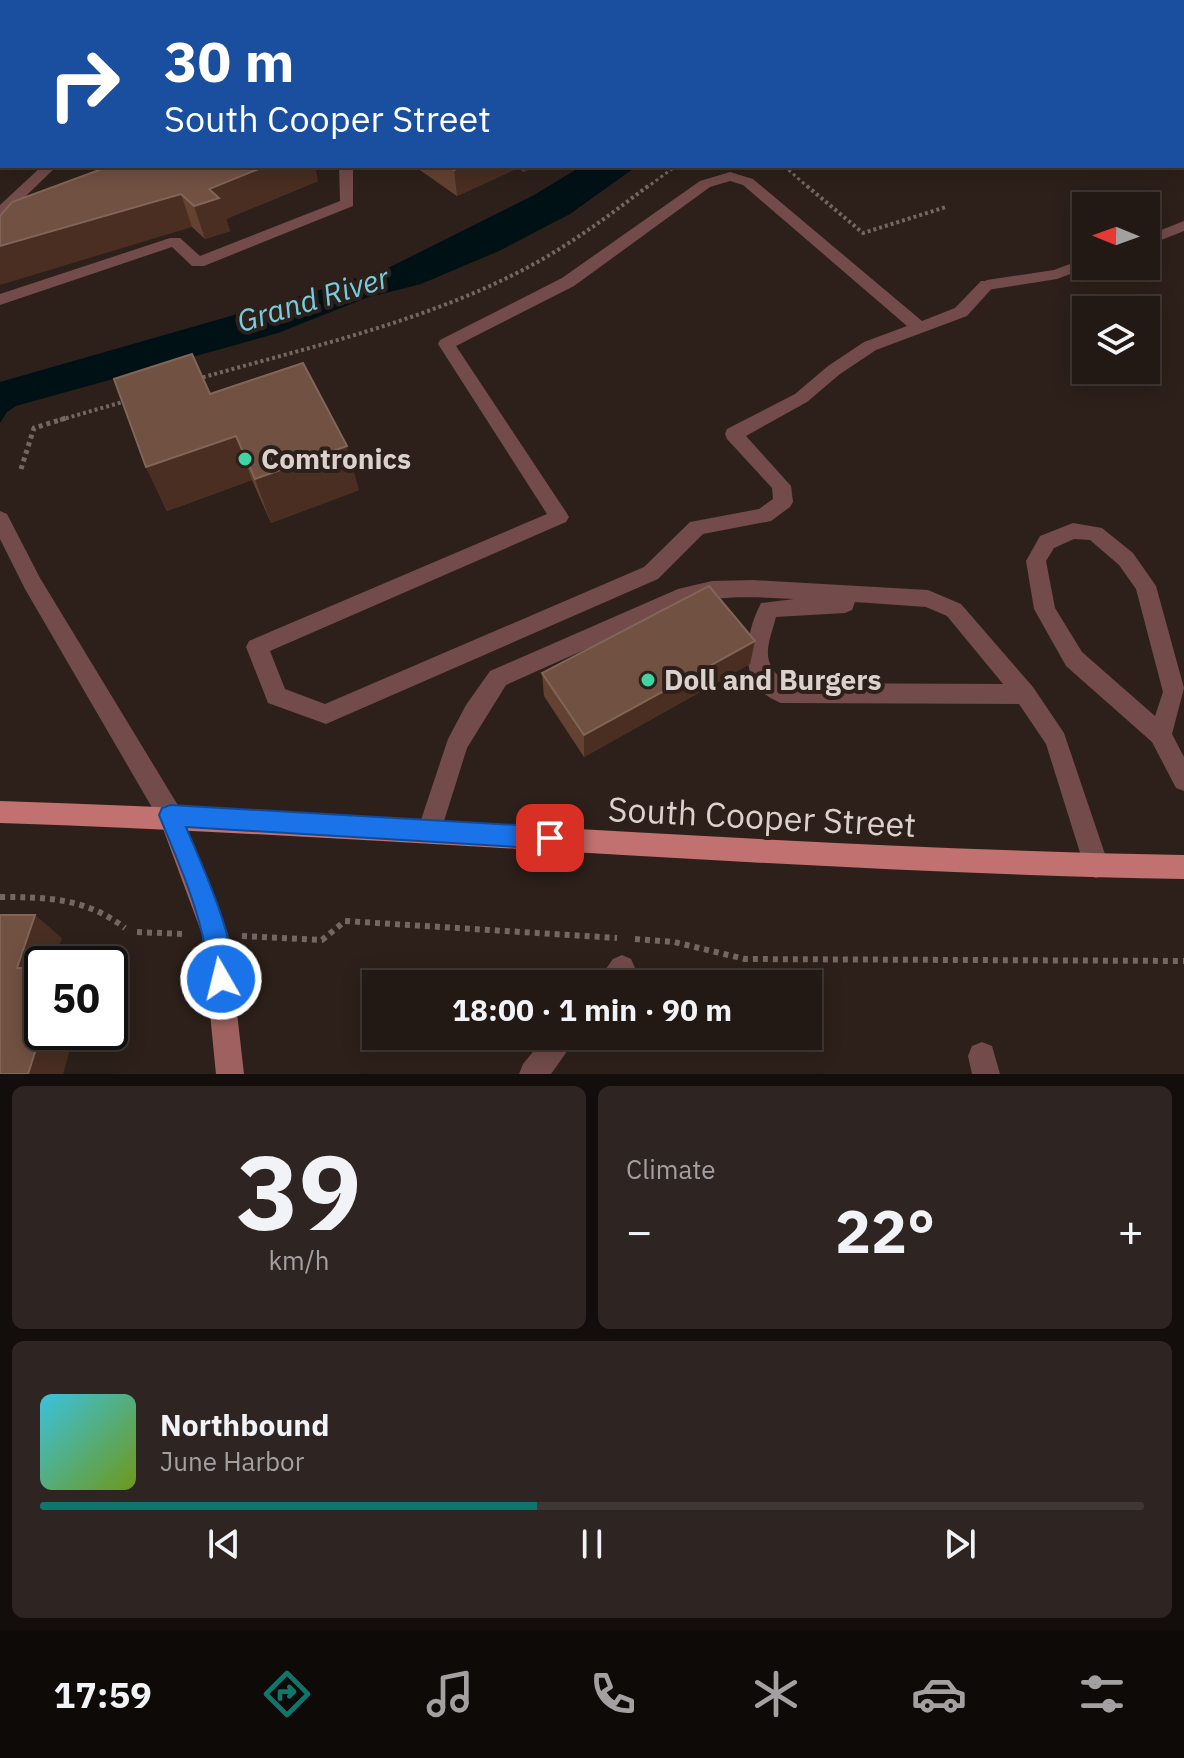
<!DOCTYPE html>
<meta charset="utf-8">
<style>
body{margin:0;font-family:"IBM Plex Sans",sans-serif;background:#2e2522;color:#f1f3f6;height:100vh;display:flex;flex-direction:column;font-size:30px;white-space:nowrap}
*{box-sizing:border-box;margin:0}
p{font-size:26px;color:#a2a0a0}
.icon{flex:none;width:44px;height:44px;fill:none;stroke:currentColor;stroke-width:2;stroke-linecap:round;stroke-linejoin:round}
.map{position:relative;height:1074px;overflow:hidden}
.sheet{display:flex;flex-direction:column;gap:12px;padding:12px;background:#130d0b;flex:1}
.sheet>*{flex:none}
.guide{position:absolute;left:0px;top:0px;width:1184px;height:168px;box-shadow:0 4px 20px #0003,0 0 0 2px #3f3734;background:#1a4fa0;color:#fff;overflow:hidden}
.needle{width:52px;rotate:271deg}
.buttons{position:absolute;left:1072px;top:192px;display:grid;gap:16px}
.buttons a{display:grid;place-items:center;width:88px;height:88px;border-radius:0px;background:#221814;box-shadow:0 4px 20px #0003,0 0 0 2px #3f3734;font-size:40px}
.speed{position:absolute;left:24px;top:946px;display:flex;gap:16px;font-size:40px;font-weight:700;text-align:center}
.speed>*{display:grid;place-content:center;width:104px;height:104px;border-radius:50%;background:#221814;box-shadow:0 4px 20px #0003,0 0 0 2px #3f3734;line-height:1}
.speed .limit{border:4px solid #111;border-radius:12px;background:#fff;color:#111}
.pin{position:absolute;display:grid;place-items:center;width:68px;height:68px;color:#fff;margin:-34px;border-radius:16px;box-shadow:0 4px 12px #0006}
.me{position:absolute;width:88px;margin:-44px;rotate:352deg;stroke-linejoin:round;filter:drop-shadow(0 0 6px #0008)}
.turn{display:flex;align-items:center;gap:28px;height:168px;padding:0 32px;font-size:36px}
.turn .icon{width:104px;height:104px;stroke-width:2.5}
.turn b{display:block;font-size:56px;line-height:68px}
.big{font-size:60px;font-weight:700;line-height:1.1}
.sheet .card{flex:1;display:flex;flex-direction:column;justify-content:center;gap:12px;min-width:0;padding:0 28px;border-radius:12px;background:#2e2522}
.sheet .dial{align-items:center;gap:0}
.dial b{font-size:104px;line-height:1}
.song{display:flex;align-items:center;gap:24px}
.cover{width:96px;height:96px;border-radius:12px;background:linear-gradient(135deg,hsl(190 70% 55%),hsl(80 70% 35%))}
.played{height:8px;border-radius:4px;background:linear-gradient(90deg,#0f766e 45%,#3f3734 45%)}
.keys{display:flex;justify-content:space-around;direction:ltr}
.heat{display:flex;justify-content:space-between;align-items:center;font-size:44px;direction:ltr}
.sheet .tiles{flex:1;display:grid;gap:12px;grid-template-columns:1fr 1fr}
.card:last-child{grid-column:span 2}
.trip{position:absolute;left:362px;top:970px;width:460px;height:80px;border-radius:0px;background:#221814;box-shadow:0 4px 20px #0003,0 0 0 2px #3f3734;font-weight:700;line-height:80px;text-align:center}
.tabs{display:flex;height:128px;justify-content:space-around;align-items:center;background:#0e0a08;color:#a2a0a0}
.tabs .icon{width:56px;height:56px}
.tabs .active{color:#0f766e}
.tabs b{font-size:36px;color:#f1f3f6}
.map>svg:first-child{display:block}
.water{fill:#001116}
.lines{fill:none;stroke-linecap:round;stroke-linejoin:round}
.path-far3{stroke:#736762;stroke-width:3;stroke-dasharray:3 3;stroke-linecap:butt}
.path-far2{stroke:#736762;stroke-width:4;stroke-dasharray:3 3;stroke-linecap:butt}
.path-far1{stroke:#736762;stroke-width:5;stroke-dasharray:4 4;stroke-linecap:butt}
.path{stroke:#736762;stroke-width:6;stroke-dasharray:5 5;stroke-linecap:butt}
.service{fill:#724b4a;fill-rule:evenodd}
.minor{fill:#724b4a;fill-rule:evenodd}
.secondary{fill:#9f615f;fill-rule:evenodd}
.primary{fill:#c1716f;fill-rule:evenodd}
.rail{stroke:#867b76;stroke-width:4;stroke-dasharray:3 5;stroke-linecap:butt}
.wall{fill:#644231}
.shaded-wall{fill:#492e21}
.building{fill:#715142;stroke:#816557;stroke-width:2}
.route{fill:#1a73e8;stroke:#114b97;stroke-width:2}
.poi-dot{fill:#40d4a2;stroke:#2d201a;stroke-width:3}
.labels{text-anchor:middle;stroke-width:8;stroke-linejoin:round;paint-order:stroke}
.poi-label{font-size:28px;font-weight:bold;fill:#dbd1cd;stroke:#2d201a;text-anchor:start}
.water-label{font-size:30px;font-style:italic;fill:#75cedf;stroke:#2d201a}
.near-street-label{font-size:34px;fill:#dbd1cd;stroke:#2d201a}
</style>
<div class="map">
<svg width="1184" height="1074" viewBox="0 0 1184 1074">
<rect width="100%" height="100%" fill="#2d201a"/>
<path class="water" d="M582 166H637L570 214 499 251 421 284 366 298 278 333 16 406 7 412 0 423V382L304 295 390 267 534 195Z"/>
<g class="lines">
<path class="path-far3" d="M784 166 809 188
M646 188 676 166"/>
<path class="path-far2" d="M807 186 863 233 946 207
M197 379C309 347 429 321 532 265 574 242 611 214 648 186
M60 420 126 401"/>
<path class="path-far1" d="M21 469 34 428 66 418"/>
<path class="path" d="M0 897C47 897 86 898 125 928
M137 932 184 934
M242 936 322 940 345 921 617 938
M635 939 674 942 745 959 1184 961"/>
<path class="service" d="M1182 47H1184V55H1182Z
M1182 143H1184V152H1182Z
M339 166H353V206L204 266H192L172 247 0 305V294L170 238H180L200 256 340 201Z
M730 172 753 179 922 321 955 308 981 281H993L995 285 967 316 876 350 840 374 807 402 746 436 791 486 793 502 790 507 771 521 703 534 658 579 326 724 268 703 246 647 249 641 547 514 438 344 440 340 562 278 700 181ZM730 181 743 185 907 326 864 342 828 366 795 394 727 429 725 434 727 439 772 488 773 499 759 509 690 522 644 567 325 704 285 689 270 651 566 522 569 517 566 512 456 346 574 286 710 187Z
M1073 523 1102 528 1133 553 1156 586 1184 688 1172 734 1184 757V791L1176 788 1152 742 1066 666 1034 609 1026 561 1040 536ZM1074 539 1090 540 1119 565 1136 589 1163 692 1155 716 1082 652 1055 608 1046 561 1054 548Z
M753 580 928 590 961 604 1033 687 1064 733 1109 866 1105 875 1096 878 1087 875 1046 744 1019 704 781 703C737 687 743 638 761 603L794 599C758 597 724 595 689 603L506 685 467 748 439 837 430 841 421 837 418 829 448 739 466 705 490 671 678 589 712 581ZM855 602 926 607 947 616 1003 684 786 683C759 661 768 647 776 617L845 613 852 610Z
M622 955 631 959 635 968 626 984H595L613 959Z
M546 1036H578L551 1074H519L523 1064Z"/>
<path class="minor" d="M42 166H57L5 216 0 217V205Z
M1184 221V231L1146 246V236Z
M1086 258V266H1092L1057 279 987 290 979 285 987 280 1054 270Z
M0 511 7 514 40 578 179 807 182 815 179 823 170 826 161 823 25 589 0 539Z
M982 1042 992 1046 1000 1074H972L968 1056 972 1046Z"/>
<path class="secondary" d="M170 804 179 807 228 934 244 1074H216L202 934 158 815 161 807Z"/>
<path class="primary" d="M0 801C395 813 789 848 1184 855V879C789 872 395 836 0 823Z"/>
<path class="rail" d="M12 2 15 0
M175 2 178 0"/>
</g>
<path class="wall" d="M414 166H537L524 172 518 168 457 196Z
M318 181 226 219 230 231 205 239 192 227 12 202Z
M210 394 359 490 271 523 252 480 167 511 146 467Z
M750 664 584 757 544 696 542 673Z"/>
<path class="shaded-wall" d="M436 0H502L497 2H431Z
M266 166H315L318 181 226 219 230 231 205 239 194 206 209 189Z
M464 166H518V168L457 196 454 170Z
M524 166H537L524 172Z
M181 194 192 227 0 285V246Z
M236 436 252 480 167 511 146 467Z
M347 446 359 490 271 523 255 479Z
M755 641 750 664 584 757V735Z
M35 915 62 938 53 964H42V986L17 968Z
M42 1032H75L63 1074H28Z"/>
<path class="building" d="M303 0H436L431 2H297Z
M532 0H742L738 2H527Z
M110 166H266L209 189 219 198 194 206 181 194 0 246V216L12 202Z
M448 166H464L454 170Z
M192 354 210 394 303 363 347 446 255 479 236 436 146 467 114 379Z
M709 586 755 641 584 735 542 673Z
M0 915H35L17 968H42V1030L28 1074H0Z"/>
<path class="route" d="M170 805 550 827 558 830 562 838 558 846 550 849 186 827C200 861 244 954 230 988L221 992 212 988C205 971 207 951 202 933 192 892 175 854 159 815L162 808Z"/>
<g class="poi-dot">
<circle cx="245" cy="459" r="8"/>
<circle cx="648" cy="680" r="8"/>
</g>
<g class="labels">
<g class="poi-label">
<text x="261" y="469">Comtronics</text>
<text x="664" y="690">Doll and Burgers</text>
</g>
<g class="water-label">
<text transform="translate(313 300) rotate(-17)" y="10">Grand River</text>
</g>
<g class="near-street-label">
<text transform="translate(762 817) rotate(3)" y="12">South Cooper Street</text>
</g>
</g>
</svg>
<div class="buttons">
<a><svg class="needle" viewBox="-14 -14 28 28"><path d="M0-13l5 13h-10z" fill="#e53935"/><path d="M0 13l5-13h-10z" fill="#a2a0a0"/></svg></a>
<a><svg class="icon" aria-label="layers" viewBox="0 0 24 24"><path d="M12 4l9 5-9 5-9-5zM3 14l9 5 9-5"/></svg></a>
</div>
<div class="speed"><div class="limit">50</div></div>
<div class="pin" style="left:550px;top:838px;background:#d93025"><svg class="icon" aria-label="arrive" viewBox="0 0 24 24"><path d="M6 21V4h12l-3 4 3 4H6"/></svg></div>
<svg class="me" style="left:221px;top:979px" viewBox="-20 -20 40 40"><circle r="17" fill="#1a73e8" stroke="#fff" stroke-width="3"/><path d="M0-11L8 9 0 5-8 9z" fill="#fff"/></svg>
<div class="trip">18:00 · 1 min · 90 m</div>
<div class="guide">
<div class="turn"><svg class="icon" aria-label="right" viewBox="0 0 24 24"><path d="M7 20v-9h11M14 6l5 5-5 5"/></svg><div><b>30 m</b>South Cooper Street</div></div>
</div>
</div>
<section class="sheet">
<div class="tiles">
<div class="card dial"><b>39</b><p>km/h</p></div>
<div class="card"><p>Climate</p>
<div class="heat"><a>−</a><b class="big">22°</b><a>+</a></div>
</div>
<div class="card">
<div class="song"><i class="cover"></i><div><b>Northbound</b><p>June Harbor</p></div></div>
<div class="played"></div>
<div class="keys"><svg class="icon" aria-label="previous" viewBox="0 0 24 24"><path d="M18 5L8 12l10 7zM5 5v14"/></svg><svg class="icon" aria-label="pause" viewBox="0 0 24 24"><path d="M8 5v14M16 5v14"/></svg><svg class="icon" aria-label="next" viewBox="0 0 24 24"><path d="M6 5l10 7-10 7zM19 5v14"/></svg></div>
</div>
</div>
</section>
<nav class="tabs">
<b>17:59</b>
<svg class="icon active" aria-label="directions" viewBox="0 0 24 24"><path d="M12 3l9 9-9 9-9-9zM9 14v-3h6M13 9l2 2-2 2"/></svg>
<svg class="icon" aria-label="music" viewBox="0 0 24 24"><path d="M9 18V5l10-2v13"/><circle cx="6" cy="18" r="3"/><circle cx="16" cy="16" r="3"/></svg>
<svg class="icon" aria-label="phone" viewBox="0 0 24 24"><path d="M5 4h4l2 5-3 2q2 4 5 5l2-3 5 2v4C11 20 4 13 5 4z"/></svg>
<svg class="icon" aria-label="climate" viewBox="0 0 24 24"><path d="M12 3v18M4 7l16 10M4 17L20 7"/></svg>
<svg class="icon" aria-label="car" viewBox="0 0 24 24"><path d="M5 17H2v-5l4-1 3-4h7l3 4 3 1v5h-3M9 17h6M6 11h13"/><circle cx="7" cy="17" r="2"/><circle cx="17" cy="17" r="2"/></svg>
<svg class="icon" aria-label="filters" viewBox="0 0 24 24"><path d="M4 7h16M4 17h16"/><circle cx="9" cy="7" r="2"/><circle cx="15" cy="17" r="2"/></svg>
</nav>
